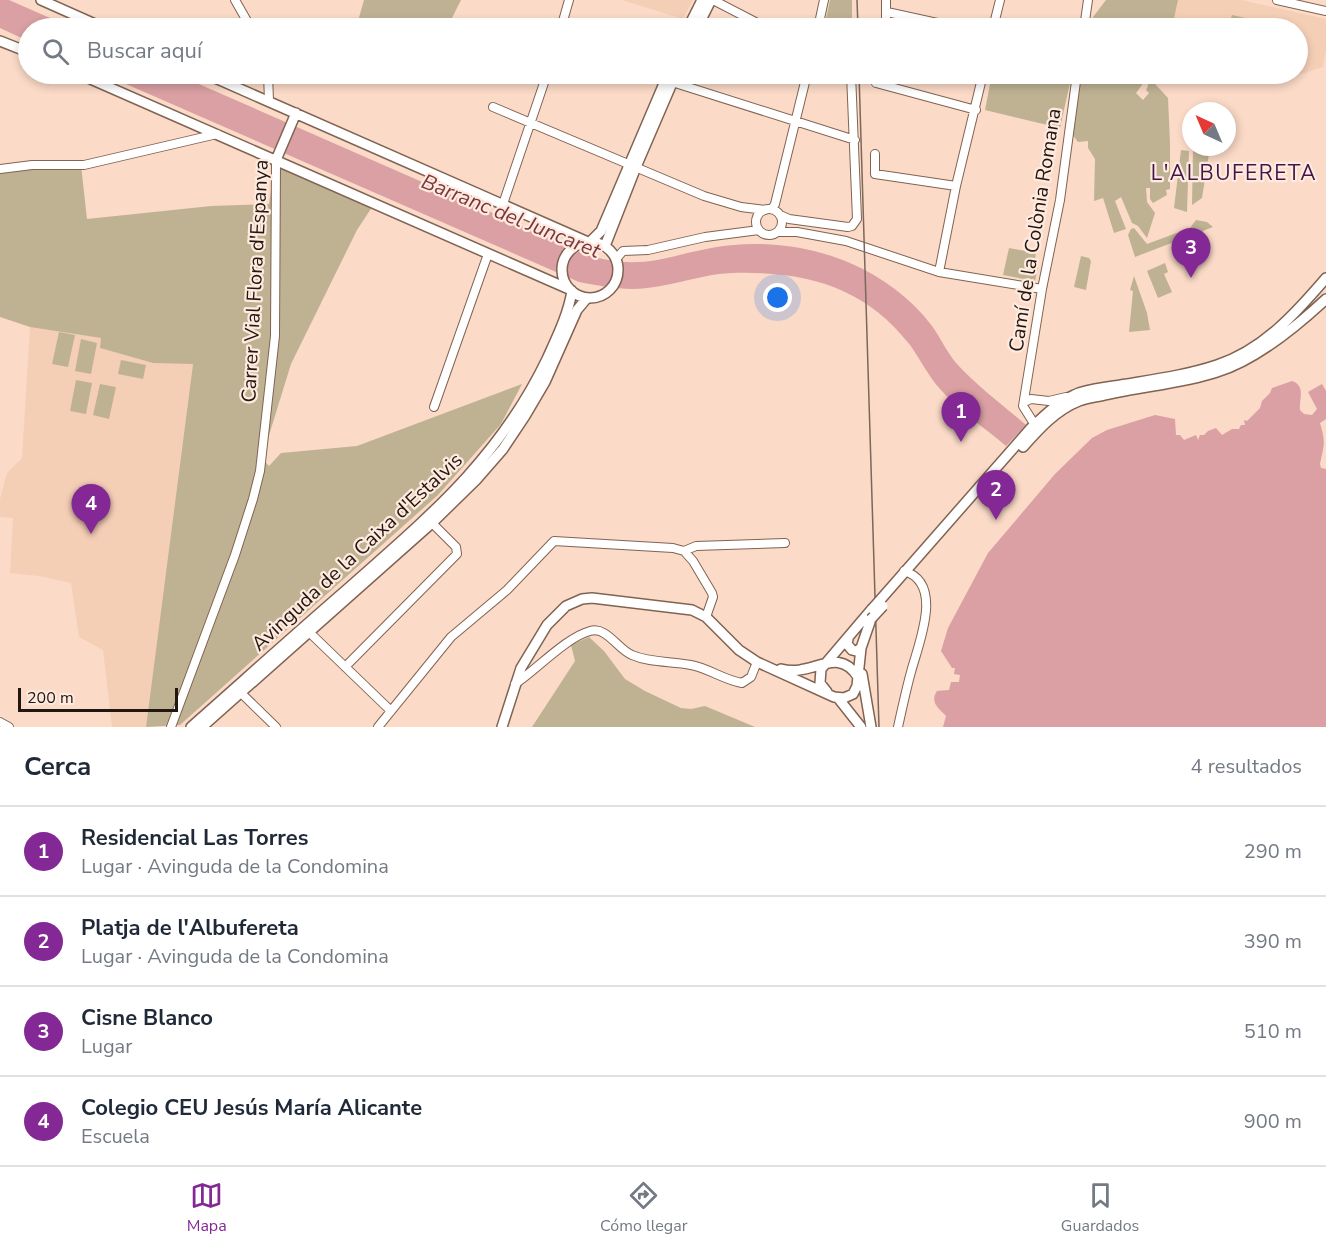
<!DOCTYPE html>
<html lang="es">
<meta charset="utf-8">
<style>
:root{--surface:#fff;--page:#f6f6f7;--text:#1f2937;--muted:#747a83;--line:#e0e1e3;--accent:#832895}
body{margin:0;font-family:"Nunito Sans",sans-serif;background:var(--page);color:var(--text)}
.compass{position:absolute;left:1182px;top:102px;width:54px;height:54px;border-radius:50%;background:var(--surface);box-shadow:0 3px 9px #0003;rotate:316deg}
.scale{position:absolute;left:18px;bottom:15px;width:160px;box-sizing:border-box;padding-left:6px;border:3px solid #221710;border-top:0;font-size:16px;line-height:21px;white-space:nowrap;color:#221710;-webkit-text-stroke:4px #feeade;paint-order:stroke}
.you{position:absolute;left:778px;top:298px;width:21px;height:21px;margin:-15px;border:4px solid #fff;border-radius:50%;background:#1a73e8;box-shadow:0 0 0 9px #1a73e833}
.badge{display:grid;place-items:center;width:39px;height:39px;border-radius:50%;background:var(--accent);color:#fff;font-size:20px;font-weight:700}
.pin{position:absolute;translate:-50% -50px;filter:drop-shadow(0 2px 3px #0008)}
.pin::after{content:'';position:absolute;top:32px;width:21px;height:18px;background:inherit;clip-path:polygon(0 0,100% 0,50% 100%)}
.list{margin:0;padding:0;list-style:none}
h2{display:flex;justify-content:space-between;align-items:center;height:78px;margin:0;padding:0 24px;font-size:26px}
h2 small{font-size:20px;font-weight:400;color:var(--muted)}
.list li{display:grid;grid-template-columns:39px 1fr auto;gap:18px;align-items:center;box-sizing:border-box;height:90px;padding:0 24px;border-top:2px solid var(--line)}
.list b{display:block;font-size:22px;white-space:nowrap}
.list p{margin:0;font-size:20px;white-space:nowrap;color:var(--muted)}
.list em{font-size:20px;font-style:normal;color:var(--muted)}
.icon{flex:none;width:33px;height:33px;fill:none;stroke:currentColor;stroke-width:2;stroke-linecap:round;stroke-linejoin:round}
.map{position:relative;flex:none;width:1326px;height:727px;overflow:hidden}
.search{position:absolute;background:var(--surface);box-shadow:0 3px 9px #0003;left:18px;right:18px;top:18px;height:66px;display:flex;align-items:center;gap:15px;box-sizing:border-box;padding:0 21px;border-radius:33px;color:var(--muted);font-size:22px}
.sheet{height:438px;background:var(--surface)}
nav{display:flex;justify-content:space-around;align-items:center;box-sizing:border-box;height:84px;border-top:2px solid var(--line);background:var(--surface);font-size:16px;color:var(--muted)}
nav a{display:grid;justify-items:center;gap:3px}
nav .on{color:var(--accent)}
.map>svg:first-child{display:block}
.built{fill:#f5ceb6}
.green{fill:#bfb293}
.water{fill:#daa0a3}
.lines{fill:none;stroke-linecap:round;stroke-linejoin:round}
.minor-casing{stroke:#806352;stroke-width:10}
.major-casing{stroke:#806352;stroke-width:12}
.minor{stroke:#fff;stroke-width:8}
.major{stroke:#fff;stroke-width:9}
.tram{stroke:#7b675b;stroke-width:1.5}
.major-bridge-casing{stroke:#806352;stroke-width:12;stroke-linecap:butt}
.major-bridge{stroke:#fff;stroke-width:9}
.labels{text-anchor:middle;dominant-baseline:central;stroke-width:4.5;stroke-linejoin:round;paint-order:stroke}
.street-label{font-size:20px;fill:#221710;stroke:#feeade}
.neighbourhood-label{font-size:21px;letter-spacing:1.5px;fill:#401548;stroke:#feeade}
.water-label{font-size:21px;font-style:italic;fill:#7c353d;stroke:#feeade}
</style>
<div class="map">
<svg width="1326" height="727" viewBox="0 0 1326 727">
<rect width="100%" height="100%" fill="#fbdac7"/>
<path class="built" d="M622,0h71l-10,19z
M1178,0h63l85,19v31l-3,17 -28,9 -13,-2h16v-46h-126z
M30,327l72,11 -2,10 53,15h40l-47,364h-34l-9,-77 -24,-13 -8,-54 -32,-7 -29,-3 3,-55 -13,-1v-18l7,-26 15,-15z"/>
<path class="green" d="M364,0h97l-14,28h-91z
M830,0h22v28h-28z
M1106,0h72l-6,28h-83l5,-9 -1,-2z
M1232,15l36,8 -1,5h-39z
M992,74h80l-12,54 -75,-18z
M1082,74h55l5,5v6l-6,8 7,7 6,-7 -3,-3c4,-6 2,-11 -2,-16h2l22,24 2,45v46l-4,1 1,5 -14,8 -3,-4v-11h-4l1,14 8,11 -8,25 -9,-12 -6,-3 -11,-26 -6,4 11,28 -12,4 -11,-35 -9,3 1,-42 -7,-11v-7l-10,1 -6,-8z
M1193,147h16v7l-7,44 -10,7z
M1181,150l8,1 -2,61 -13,-4z
M276,160l98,44 -17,26 -66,134 -29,94 7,8 12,-13 76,-7 165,-62 -21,40 -63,71 -258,230 -34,2 47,-363 -40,-1 -53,-15 1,-10 -71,-11 -30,-10v-147l81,-5 6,54 124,-13 58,-2z
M1196,220l11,2 6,5 -78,30 -7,-22 3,-6 3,-1 13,16 43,-16z
M1009,248l27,5 -2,13 4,1 -3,14 -32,-6z
M1081,256l8,2 2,3 -5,29 -12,-3z
M1165,263l3,9 -4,2 8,18 -14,6 -11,-27z
M1134,276l13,37 3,17 -21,2 4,-41 -3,-1z
M59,332l16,3 -7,32 -16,-3z
M81,339l16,4 -6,31 -16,-3z
M121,360l25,5 -3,14 -25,-5z
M76,380l16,3 -6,31 -16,-3z
M100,384l16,3 -7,32 -16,-4z
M589,637l15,14 21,28 20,12 36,17 10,1 14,-3 50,21h-223l43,-66 -4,-16z"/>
<path class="water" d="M0,0h9l64,28h-45v13l-28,-13z
M103,74h73l376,165c34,18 66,28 105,21 26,-5 50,-13 76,-15 38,-4 83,3 117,18 32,14 61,35 82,63 9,12 15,27 25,38 21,23 46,41 69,61l-20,21c-21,-18 -47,-35 -65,-56 -13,-14 -20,-30 -31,-45 -46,-59 -105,-74 -178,-72 -29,1 -56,12 -85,15 -22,3 -46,-2 -68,-6z
M1292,381c14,5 7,17 8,29l4,4 8,1 5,-6 -9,-17 14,-8 4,7v28l-6,4c6,20 4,22 0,41l1,4 5,1v258h-383l3,-11c-6,-7 -17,-13 -9,-25l12,-1 2,-8h8l1,-7 -6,-1 1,-6h-3l-11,-17 7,-23 40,-75 67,-79 37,-36 15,-8 48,-15 20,4 1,16h4l4,5 12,-5 2,5 2,-5h4l4,-4 8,-3 6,7 10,-6h7l2,-4h4l-1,-5 3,1 13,-13 2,-7 8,-8 2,-5z"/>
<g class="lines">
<g class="minor-casing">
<path id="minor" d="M235,0l16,28
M713,0l54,28
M886,0v28
M1277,0l49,11
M887,12l73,16
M561,28l8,-28
M818,28l6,-28
M993,28l7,-28
M1084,28l4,-28
M268,74l1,27
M638,74l26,7
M878,74l-2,9 100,27
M672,82l183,58
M493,107l211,89 37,11 24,3
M875,154v20l81,12
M0,169l32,-4h52l133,-31
M503,204l44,-130
M756 222a13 13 0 1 1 26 0a13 13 0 1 1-26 0Z
M772,209l3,-5 32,-130
M780,215l9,4 59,8 4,-1 5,-7 -6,-145
M778,232h19l49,9 93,31 103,17
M616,259l7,-8 25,-1 57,-13 54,-7
M939,272l17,-86 27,-112
M1024,402l7,-3 18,2 17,-4
M434,407l54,-153
M1039,425h-4l-12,-19 19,-117 18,-89 17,-126
M684,551l9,10 19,32 1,4 -7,20
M309,632l82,79
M345,667l112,-113 -1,-7 -24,-24
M515,684c22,-15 52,-47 75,-53 17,-5 28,19 42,24 18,8 40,6 59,10 17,3 33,15 51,18l9,-6 6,-15
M241,693l35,34
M0,722l9,5
M171,727l64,-172 18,-56 7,-28 15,-135 1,-176
M378,727l73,-90 56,-47 47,-49 119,7 11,3 12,-5 89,-3
M898,727c4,-18 8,-37 13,-55 7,-27 34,-89 -7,-101"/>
</g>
<g class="major-casing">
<path id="major" d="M41,0l63,28
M688,28l14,-28
M697,28l14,-28
M0,41l28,11
M79,74l492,216
M206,74l382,168
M276,160l20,-47
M591,241l10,-10 67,-157
M562 270a28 28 0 1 1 56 0a28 28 0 1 1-56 0Z
M605,246l31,-79 40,-93
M1023,447c16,-18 33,-37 56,-46 8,-3 18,-4 26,-6 37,-9 76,-11 112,-23 39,-12 80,-46 109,-73
M881,599l150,-171c13,-12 27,-26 43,-33 12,-6 28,-7 40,-9 35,-6 70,-10 103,-21 46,-15 79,-52 109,-87
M848,639l-1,5 5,6 4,1 5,-3
M781,669c31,9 56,-25 77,8
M862,674l9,53
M827,692l-7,-9 1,-14 51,-60
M838,698l23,29
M191,727c51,-45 102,-91 154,-136 82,-73 153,-130 202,-232 10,-22 21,-44 25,-68
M202,727l230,-204 44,-43 27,-31 22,-33 20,-34 32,-72 10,-12
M502,727l19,-59 26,-43 19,-19 16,-7 10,-1 100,12 14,7 33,33 18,12 77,35 10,1 9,-4 4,-8 4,-38 10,-29"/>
</g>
<use href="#minor" class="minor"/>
<use href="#major" class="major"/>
<path class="tram" d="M857,0l1,28
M859,74l20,653"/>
<g class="major-bridge-casing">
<path id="major-bridge" d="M872,609l9,-10
M871,619l12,-13"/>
</g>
<use href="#major-bridge" class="major-bridge"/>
</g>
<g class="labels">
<g class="street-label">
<text transform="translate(1035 230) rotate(-81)">Camí de la Colònia Romana</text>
<text transform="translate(255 281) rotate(-87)">Carrer Vial Flora d'Espanya</text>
<text transform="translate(357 552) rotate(-43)">Avinguda de la Caixa d'Estalvis</text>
</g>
<g class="neighbourhood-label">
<text x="1234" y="173">L'ALBUFERETA</text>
</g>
<g class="water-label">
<text transform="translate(511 216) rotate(22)">Barranc del Juncaret</text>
</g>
</g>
</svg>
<svg class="compass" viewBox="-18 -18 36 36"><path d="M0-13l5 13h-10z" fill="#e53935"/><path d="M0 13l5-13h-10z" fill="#747a83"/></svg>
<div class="scale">200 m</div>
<div class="you"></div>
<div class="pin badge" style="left:961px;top:442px">1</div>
<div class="pin badge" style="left:996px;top:520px">2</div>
<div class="pin badge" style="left:1191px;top:278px">3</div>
<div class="pin badge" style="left:91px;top:534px">4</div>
<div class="search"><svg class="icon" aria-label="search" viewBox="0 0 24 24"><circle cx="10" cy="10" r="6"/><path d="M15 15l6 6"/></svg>Buscar aquí</div>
</div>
<section class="sheet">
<h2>Cerca<small>4 resultados</small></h2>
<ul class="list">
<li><span class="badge">1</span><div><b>Residencial Las Torres</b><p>Lugar · Avinguda de la Condomina</p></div><em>290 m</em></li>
<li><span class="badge">2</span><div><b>Platja de l'Albufereta</b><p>Lugar · Avinguda de la Condomina</p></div><em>390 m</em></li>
<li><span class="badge">3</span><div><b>Cisne Blanco</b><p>Lugar</p></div><em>510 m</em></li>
<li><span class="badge">4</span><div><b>Colegio CEU Jesús María Alicante</b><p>Escuela</p></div><em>900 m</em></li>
</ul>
</section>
<nav>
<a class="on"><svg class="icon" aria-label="map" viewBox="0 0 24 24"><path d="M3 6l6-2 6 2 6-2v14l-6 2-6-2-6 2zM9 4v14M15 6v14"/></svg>Mapa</a>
<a><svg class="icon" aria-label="directions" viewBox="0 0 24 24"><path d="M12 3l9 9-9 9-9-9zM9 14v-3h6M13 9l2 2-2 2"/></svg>Cómo llegar</a>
<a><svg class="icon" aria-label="saved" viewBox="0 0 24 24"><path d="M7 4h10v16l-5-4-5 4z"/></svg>Guardados</a>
</nav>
